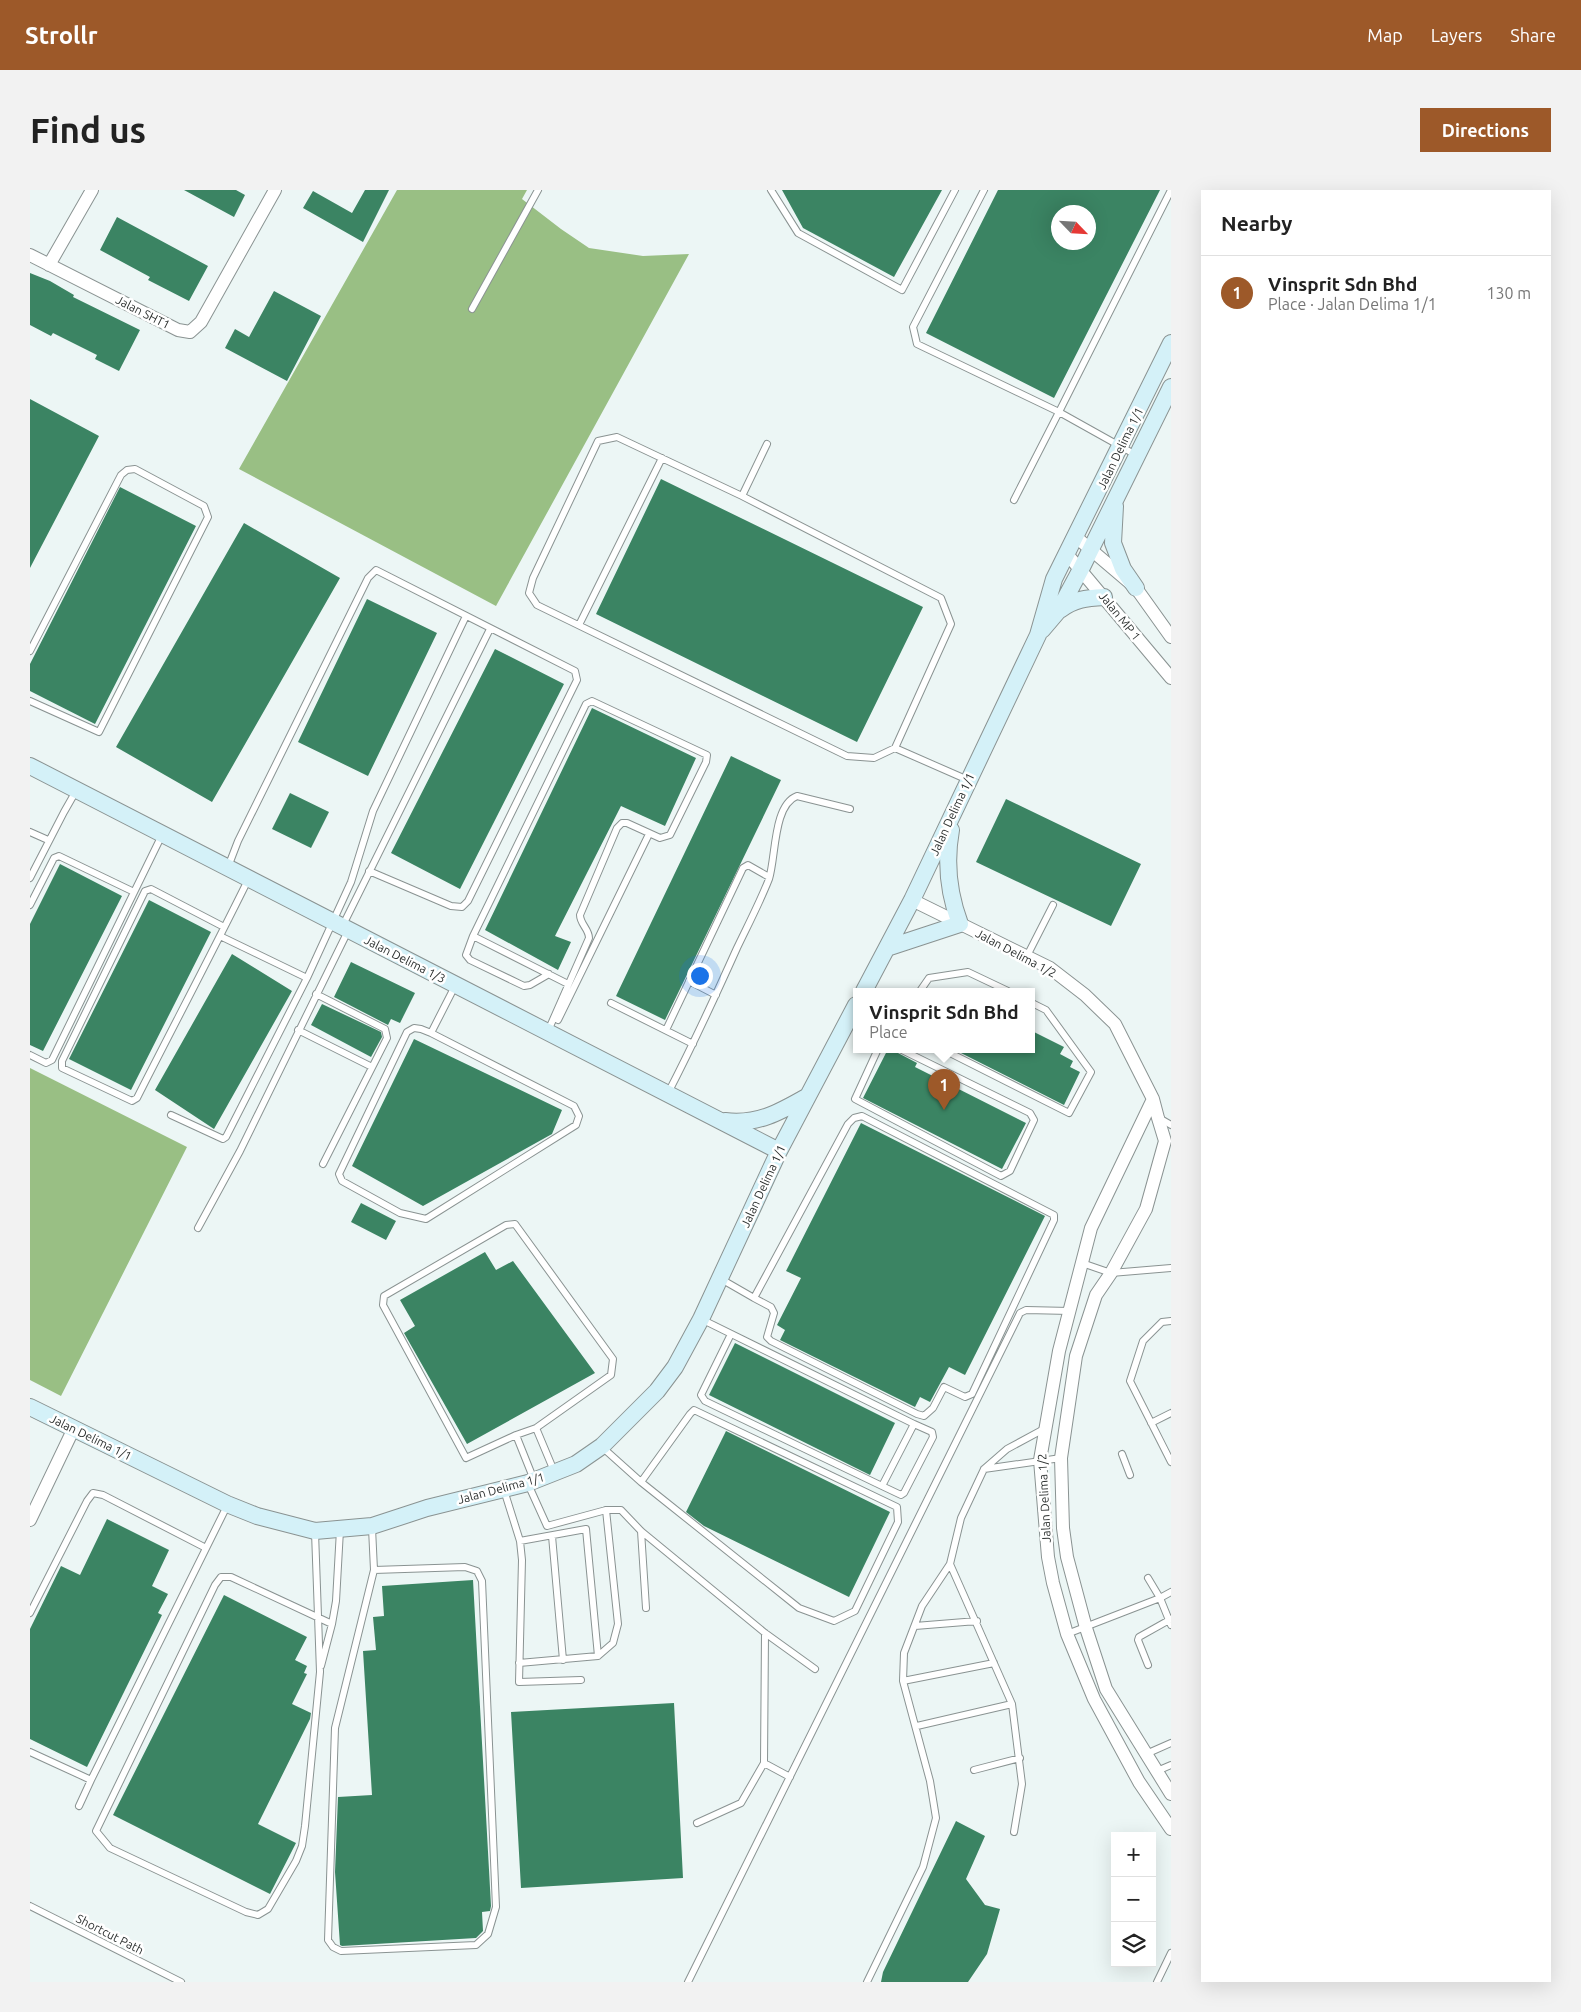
<!DOCTYPE html>
<meta charset="utf-8">
<style>
:root{--surface:#fff;--page:#f2f2f2;--text:#222;--muted:#767676;--line:#e0e0e0;--accent:#9d5929}
body{margin:0;font-family:Ubuntu,sans-serif;background:var(--page);color:var(--text)}
.controls{position:absolute;right:15px;bottom:15px;display:grid;overflow:hidden;border-radius:0px;box-shadow:0 5px 20px #0002}
.controls button{width:45px;height:45px;display:grid;place-items:center;padding:0;border:0;border-bottom:1px solid var(--line);background:var(--surface);color:var(--text);font:25px sans-serif}
.compass{position:absolute;left:1021px;top:15px;width:45px;height:45px;border-radius:50%;background:var(--surface);box-shadow:0 5px 20px #0002;rotate:115deg}
.you{position:absolute;left:669px;top:785px;width:18px;height:18px;margin:-12px;border:4px solid #fff;border-radius:50%;background:#1a73e8;box-shadow:0 0 0 8px #1a73e833}
.badge{display:grid;place-items:center;width:32px;height:32px;border-radius:50%;background:var(--accent);color:#fff;font-size:16px;font-weight:700}
.pin{position:absolute;translate:-50% -41px;filter:drop-shadow(0 1px 2px #0008)}
.pin::after{content:'';position:absolute;top:26px;width:18px;height:15px;background:inherit;clip-path:polygon(0 0,100% 0,50% 100%)}
.popup{position:absolute;left:823px;top:798px;width:182px;height:65px;box-sizing:border-box;display:grid;place-content:center;border-radius:0px;background:var(--surface);filter:drop-shadow(0 1px 4px #0005);font-size:16px;white-space:nowrap;color:var(--muted)}
.popup b{font-size:19px;color:var(--text)}
.popup::after{content:'';position:absolute;left:50%;top:100%;margin-left:-10px;border:10px solid transparent;border-top-color:var(--surface)}
.list{margin:0;padding:0;list-style:none}
h2{display:flex;justify-content:space-between;align-items:center;height:65px;margin:0;padding:0 20px;font-size:21px}
h2 small{font-size:16px;font-weight:400;color:var(--muted)}
.list li{display:grid;grid-template-columns:32px 1fr auto;gap:15px;align-items:center;box-sizing:border-box;height:75px;padding:0 20px;border-top:1px solid var(--line)}
.list b{display:block;font-size:19px;white-space:nowrap}
.list p{margin:0;font-size:16px;white-space:nowrap;color:var(--muted)}
.list em{font-size:16px;font-style:normal;color:var(--muted)}
.icon{flex:none;width:28px;height:28px;fill:none;stroke:currentColor;stroke-width:2;stroke-linecap:round;stroke-linejoin:round}
.map{position:relative;flex:none;width:1141px;height:1792px;overflow:hidden;border-radius:0px}
header{display:flex;align-items:center;gap:30px;box-sizing:border-box;height:70px;padding:0 25px;background:var(--accent);color:#fff}
header strong{font-size:24px}
nav{display:flex;gap:28px;margin-inline-start:auto;font-size:18px}
.intro{display:flex;align-items:center;justify-content:space-between;box-sizing:border-box;height:120px;padding:0 30px}
h1{margin:0;font-size:35px}
.button{padding:12px 22px;border-radius:0px;background:var(--accent);color:#fff;font-size:18px;font-weight:700}
main{display:flex;gap:30px;padding:0 30px}
aside{flex:1;background:var(--surface);border-radius:0px;box-shadow:0 5px 20px #0002}
.map>svg:first-child{display:block}
.forest{fill:#99bf84}
.building{fill:#3b8463;fill-rule:evenodd}
.lines{fill:none;stroke-linecap:round;stroke-linejoin:round}
.lane-casing{stroke:#8a9392;stroke-width:8}
.street-casing{stroke:#8a9392;stroke-width:14}
.secondary-casing{stroke:#8a9392;stroke-width:18}
.lane{stroke:#fff;stroke-width:6}
.street{stroke:#fff;stroke-width:12}
.secondary{stroke:#d4f1f8;stroke-width:16}
.labels{text-anchor:middle;dominant-baseline:central;stroke-width:5;stroke-linejoin:round;paint-order:stroke}
.street-label{font-size:12px;fill:#2d3130;stroke:#fff}
</style>
<header>
<strong>Strollr</strong>
<nav><a>Map</a><a>Layers</a><a>Share</a></nav>
</header>
<div class="intro"><h1>Find us</h1><a class="button">Directions</a></div>
<main>
<div class="map">
<svg width="1141" height="1792" viewBox="0 0 1141 1792">
<rect width="100%" height="100%" fill="#ecf6f5"/>
<path class="forest" d="M367,0h130l-5,9 39,30 28,19 54,8 46,-2 -193,352 -257,-137z
M0,878l157,79 -126,249 -31,-16z"/>
<path class="building" d="M154,0h52l9,5 -11,22z
M335,0h24l-26,52 -60,-34 10,-17 39,22z
M752,0h160l-48,87 -91,-49z
M968,0h162l-106,208 -128,-65zM1028,22h30v30h-30z
M87,27l91,49 -19,35 -41,-21 2,-3 -50,-27z
M0,83l20,8 24,14 -1,2 67,33 -21,41 -24,-12 2,-4 -44,-22 -2,3 -21,-11z
M244,101l47,25 -34,65 -62,-33 10,-19 14,8z
M0,209l69,37 -69,132z
M631,289l262,128 -66,135 -261,-128z
M90,297l76,39 -101,198 -65,-33v-27z
M214,333l96,55 -128,224 -96,-55z
M337,409l70,34 -69,143 -70,-34z
M465,459l69,35 -104,205 -69,-36z
M562,518l104,50 -31,68 -44,-20 -66,130 16,6 -13,28 -73,-40z
M701,566l50,24 -116,240 -49,-24z
M260,603l39,19 -18,36 -39,-19z
M976,609l135,65 -30,62 -135,-64z
M30,674l62,32 -79,155 -13,-6v-121z
M119,710l62,32 -80,158 -62,-31z
M202,764l60,37 -78,138 -59,-39z
M321,772l64,31 -15,30 -9,-4 -3,6 -54,-28z
M292,814l59,28 1,5 -11,20 -60,-32z
M1002,841l32,16 -4,7 13,7 -3,6 10,5 -16,33 -111,-56h79z
M384,849l148,71 -10,24 -129,72 -71,-40z
M858,859h5l5,4 19,10 -2,4 111,56 -24,46 -139,-71z
M831,933l184,93 -80,159 -16,-8 -19,35 -10,-5 -5,10 -135,-67 5,-10 -8,-5 24,-47 -15,-7z
M331,1013l35,18 -10,19 -35,-18z
M455,1062l11,18 17,-9 82,112 -128,71 -63,-111 11,-7 -15,-26z
M705,1153l160,80 -25,52 -161,-80z
M696,1241l164,81 -41,85 -145,-71 -18,-14z
M77,1329l62,31 -17,36 16,8 -10,19 4,2 -75,152 -57,-28v-110l31,-63 19,9z
M443,1390l18,326 -1,5 -8,1 1,19 -7,7 -134,8 -2,-1 -5,-73 3,-75 34,-2 -9,-144 13,-1 -3,-33 11,-1 -2,-30z
M194,1405l83,42 -12,23 12,6 -3,7 3,1 -15,30 19,9 -1,6 -52,105 38,19 -26,51 -157,-79z
M644,1513l9,175 -162,10 -10,-176z
M926,1631l29,15 -19,43 19,26 15,4 -13,45 -19,28h-87l2,-10z"/>
<g class="lines">
<g class="lane-casing">
<path id="lane" d="M741,0l27,43 104,57 53,-100
M954,0l-71,137 4,17 142,68 -45,88
M442,119l66,-119
M1106,265l-77,-43 112,-222
M712,306l25,-52
M549,435l83,-167
M0,461l91,-176 6,-5 8,-1 69,37 4,11 -109,215 -69,-31
M865,558l56,-124 -10,-26 -199,-102 -125,-59 -19,4 -65,137 -4,15 8,12 310,151 27,2 21,-10 73,32
M0,642l18,8
M198,677l10,-26 130,-263 8,-8 199,101 2,9 -109,221 -6,6 -11,-1 -82,-35
M0,688l34,-66 12,-21
M0,715l24,-47 5,-2 75,36
M313,735l147,-296
M194,737l-73,-38 -6,2 -83,170v7l70,33 5,-3c37,-73 75,-145 111,-218
M190,746l87,42 44,-96 22,-71 93,-195
M443,746l-7,19 4,5 54,26 6,-1 19,-11
M997,766l26,-51
M659,791l27,14
M890,801l9,-13 39,-6 40,19
M286,804l69,35 2,9 -64,126
M581,813l82,41
M528,830l91,-186
M384,838l7,1 10,4 143,73 5,10 -3,9 -150,94 -26,-6 -58,-32 -3,-7 68,-142z
M268,840l74,37
M636,840l77,-162 5,-3 21,12
M518,841l41,-93c0,-9 -9,-14 -9,-23l37,-87 5,-5h5l33,15 10,-3 36,-73 1,-7 -115,-54 -6,3 -113,232 95,48
M401,843l24,-47
M848,859l-23,50 146,77 9,-5 24,-51 -4,-7 -130,-64
M912,859l127,64 22,-41 -45,-62 -14,-7
M0,865l16,8 6,-3 110,-225
M638,903c25,-48 47,-96 69,-145 11,-23 23,-46 32,-69 7,-22 4,-74 28,-83l53,13
M141,925l52,24 3,-2 81,-159
M832,926l192,99v5l-82,174 -7,3 -21,-10 -11,21 -9,8 -7,-2 -146,-73 -4,-4 7,-24 -3,-6 -17,-9 94,-174 6,-6z
M1129,928l12,7
M485,1034l98,135 -2,16 -75,53 -20,7 -50,23 -83,-153 1,-9 122,-71z
M168,1038l42,-77 108,-220
M1052,1073l29,10 60,-5
M691,1089l33,19
M671,1129l213,105 -32,62 -177,-85 -4,-6 30,-61
M1141,1131l-9,1 -19,19 -13,40 41,81
M1121,1233l20,-10
M506,1238l18,43
M486,1245l18,45
M572,1257l39,35 158,126 35,13 21,-10 43,-89 -1,-15 -203,-97 -4,4 -49,68
M1092,1264l8,21
M954,1279l77,-11
M498,1294l19,42 59,-16h15l20,21 124,102 50,36
M852,1296l19,9 3,-2 29,-56 -1,-5 -18,-8
M474,1300l16,51 2,19 -3,122 62,-2
M342,1338l2,42 -39,158 -7,212 5,7 8,4 135,-6 12,-11 8,-27 -14,-326 -5,-10 -12,-4 -91,3
M611,1341l5,77
M285,1342l5,140 -15,154 -3,20 -6,15 -28,48 -10,6 -12,-3 -136,-64 -14,-17 119,-246 6,-8h10l101,47
M522,1346l11,124
M490,1351l66,-12 12,127
M920,1374l62,140 10,80 -8,48
M1141,1402l-11,6 11,27
M0,1423l57,-112 6,-8 10,2 103,53
M885,1436l62,-5
M1037,1444l93,-36 -12,-20
M489,1473l79,-7 15,-13 5,-19 -12,-114
M1118,1475l-10,-25 1,-3 32,-18
M291,1476l11,-42 4,-23 4,-71
M873,1491l91,-18
M887,1536l95,-22
M0,1562l61,28 136,-274
M1116,1564l25,-11
M734,1573l26,14
M944,1580l46,-12
M1127,1581l14,-6
M49,1616l12,-26
M667,1633l44,-20 23,-40 1,-130
M0,1716l151,76
M658,1792l332,-669 6,-3 44,1
M837,1792l56,-115 13,-49 -6,-37 -27,-100 1,-28 18,-47 28,-42 11,-46 23,-49 23,-20 37,-20
M1127,1792l14,-29"/>
</g>
<g class="street-casing">
<path id="street" d="M0,65l148,75 12,2 11,-10 74,-132
M19,75l43,-75
M1046,347l60,51 35,49
M1037,364l104,124
M882,710l138,68 35,27 30,29 38,75 5,19 7,23 -19,68 -35,64 -15,22 -20,61 -15,102 2,70 4,29 19,71 20,61 65,105
M1123,909l-62,129 -32,123 -19,109 8,97 5,26 14,51 27,65 45,83 32,47
M0,1330l44,-92"/>
</g>
<g class="secondary-casing">
<path id="secondary" d="M1085,316l-2,37 10,26 13,19
M1030,420c14,-11 27,-12 44,-13
M1012,440l17,-20 22,-41 90,-182
M0,576l749,385
M857,758l73,-24c-12,-32 -15,-61 -9,-94
M834,801l48,-91 126,-265 16,-56 117,-236
M695,931c33,4 55,-9 83,-25
M0,1217l197,97 30,12 58,15 57,-5 55,-18 101,-25 48,-19 26,-18 55,-55 18,-24 26,-48 78,-168 77,-146"/>
</g>
<use href="#lane" class="lane"/>
<use href="#street" class="street"/>
<use href="#secondary" class="secondary"/>
</g>
<g class="labels">
<g class="street-label">
<text transform="translate(113 122) rotate(27)">Jalan SHT1</text>
<text transform="translate(1090 258) rotate(-64)">Jalan Delima 1/1</text>
<text transform="translate(1090 426) rotate(51)">Jalan MP 1</text>
<text transform="translate(922 624) rotate(-65)">Jalan Delima 1/1</text>
<text transform="translate(986 763) rotate(28)">Jalan Delima 1/2</text>
<text transform="translate(375 769) rotate(27)">Jalan Delima 1/3</text>
<text transform="translate(733 996) rotate(-65)">Jalan Delima 1/1</text>
<text transform="translate(61 1247) rotate(26)">Jalan Delima 1/1</text>
<text transform="translate(471 1298) rotate(-15)">Jalan Delima 1/1</text>
<text transform="translate(1014 1308) rotate(-93)">Jalan Delima 1/2</text>
<text transform="translate(80 1744) rotate(27)">Shortcut Path</text>
</g>
</g>
</svg>
<div class="controls">
<button>+</button>
<button>−</button>
<button><svg class="icon" aria-label="layers" viewBox="0 0 24 24"><path d="M12 4l9 5-9 5-9-5zM3 14l9 5 9-5"/></svg></button>
</div>
<svg class="compass" viewBox="-18 -18 36 36"><path d="M0-13l5 13h-10z" fill="#e53935"/><path d="M0 13l5-13h-10z" fill="#767676"/></svg>
<div class="you"></div>
<div class="pin badge" style="left:914px;top:920px">1</div>
<div class="popup"><b>Vinsprit Sdn Bhd</b>Place</div>
</div>
<aside>
<h2>Nearby<small></small></h2>
<ul class="list">
<li><span class="badge">1</span><div><b>Vinsprit Sdn Bhd</b><p>Place · Jalan Delima 1/1</p></div><em>130 m</em></li>
</ul>
</aside>
</main>
